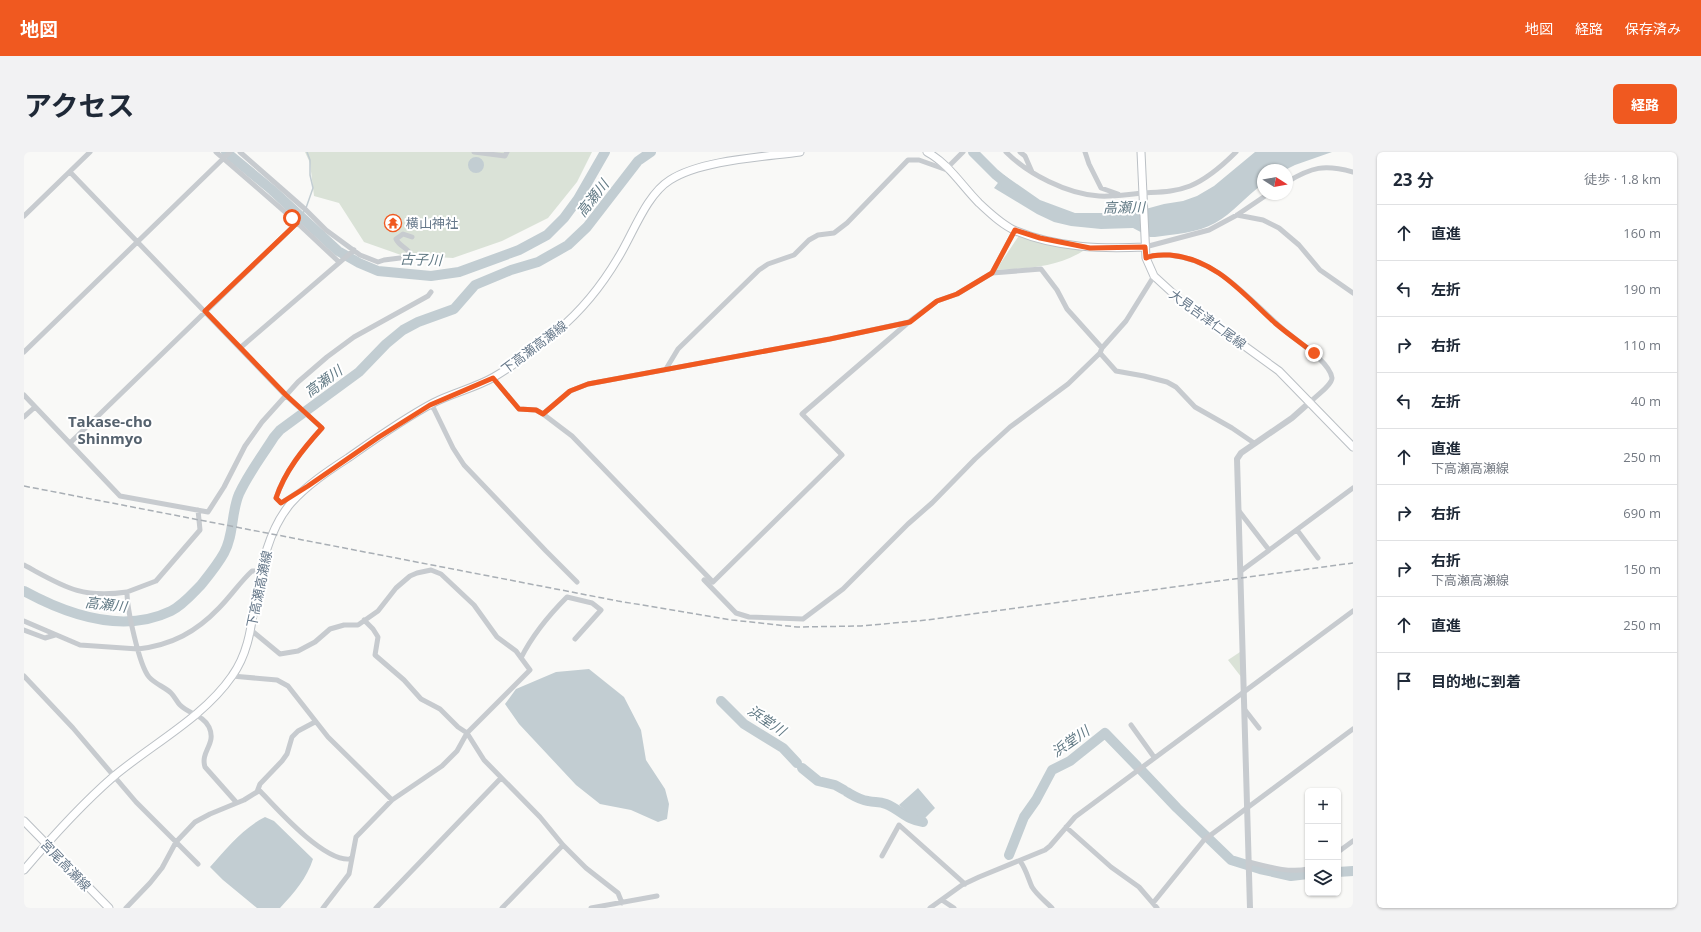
<!DOCTYPE html>
<html lang="ja">
<meta charset="utf-8">
<style>
:root{--surface:#fff;--page:#f2f2f3;--text:#1f2937;--muted:#747a83;--line:#e0e1e3;--accent:#f05920}
body{margin:0;font-family:"Open Sans","Noto Sans JP",sans-serif;background:var(--page);color:var(--text)}
.controls{position:absolute;right:12px;bottom:12px;display:grid;overflow:hidden;border-radius:6px;box-shadow:0 1px 3px #0004}
.controls button{width:36px;height:36px;display:grid;place-items:center;padding:0;border:0;border-bottom:1px solid var(--line);background:var(--surface);color:var(--text);font:20px sans-serif}
.compass{position:absolute;left:1233px;top:12px;width:36px;height:36px;border-radius:50%;background:var(--surface);box-shadow:0 1px 3px #0004;rotate:101deg}
.stop{position:absolute;width:12px;height:12px;margin:-9px;border:3px solid #f05920;border-radius:50%;background:#fff}
.stop.end{background:#f05920;border-color:#fff;box-shadow:0 1px 4px #0008}
.list{margin:0;padding:0;list-style:none}
h2{display:flex;justify-content:space-between;align-items:center;height:52px;margin:0;padding:0 16px;font-size:17px}
h2 small{font-size:13px;font-weight:400;color:var(--muted)}
.list li{display:grid;grid-template-columns:26px 1fr auto;gap:12px;align-items:center;box-sizing:border-box;height:56px;padding:0 16px;border-top:1px solid var(--line)}
.list b{display:block;font-size:15px;white-space:nowrap}
.list p{margin:0;font-size:13px;white-space:nowrap;color:var(--muted)}
.list em{font-size:13px;font-style:normal;color:var(--muted)}
.icon{flex:none;width:22px;height:22px;fill:none;stroke:currentColor;stroke-width:2;stroke-linecap:round;stroke-linejoin:round}
.map{position:relative;flex:none;width:1329px;height:756px;overflow:hidden;border-radius:6px}
header{display:flex;align-items:center;gap:24px;box-sizing:border-box;height:56px;padding:0 20px;background:var(--accent);color:#fff}
header strong{font-size:19px}
nav{display:flex;gap:22px;margin-inline-start:auto;font-size:14px}
.intro{display:flex;align-items:center;justify-content:space-between;box-sizing:border-box;height:96px;padding:0 24px}
h1{margin:0;font-size:28px}
.button{padding:10px 18px;border-radius:6px;background:var(--accent);color:#fff;font-size:14px;font-weight:700}
main{display:flex;gap:24px;padding:0 24px}
aside{flex:1;background:var(--surface);border-radius:6px;box-shadow:0 1px 3px #0004}
.map>svg:first-child{display:block}
.green{fill:#dae2d7}
.water{fill:#c2cdd2}
.lines{fill:none;stroke-linecap:round;stroke-linejoin:round}
.stream{stroke:#c2cdd2;stroke-width:1.5}
.river{stroke:#c2cdd2;stroke-width:10}
.secondary-casing{stroke:#bbc0c5;stroke-width:9}
.minor{stroke:#c7cbcf;stroke-width:5}
.tertiary{stroke:#c7cbcf;stroke-width:6}
.secondary{stroke:#fff;stroke-width:7}
.rail{stroke:#a9afb5;stroke-width:1.5;stroke-dasharray:6 3;stroke-linecap:butt}
.route{stroke:#f05920;stroke-width:5}
.labels{text-anchor:middle;dominant-baseline:central;stroke-width:4;stroke-linejoin:round;paint-order:stroke}
.poi-label{font-size:13px;fill:#66788a;stroke:#fff;text-anchor:start}
.street-label{font-size:13px;fill:#66788a;stroke:#fff}
.water-label{font-size:14px;font-style:italic;fill:#627a85;stroke:#fff}
.quarter-label{font-size:15px;font-weight:bold;fill:#55626e;stroke:#fff}
</style>
<header>
<strong>地図</strong>
<nav><a>地図</a><a>経路</a><a>保存済み</a></nav>
</header>
<div class="intro"><h1>アクセス</h1><a class="button">経路</a></div>
<main>
<div class="map">
<svg width="1329" height="756" viewBox="0 0 1329 756">
<rect width="100%" height="100%" fill="#f9f9f7"/>
<path class="green" d="M281,0h287l-15,30 -29,36 -46,23 -49,17 -52,-3 -37,-13 -25,-39 -25,-7 -4,-33z
M996,82l28,9 35,8c-28,17 -55,17 -87,19z
M1216,500l2,26 -14,-18z"/>
<path class="water" d="M1231,0h77l-37,13 -10,5h-22v14c-17,12 -30,29 -48,39 -17,10 -41,11 -60,14h-5l-17,-9 -32,1 -30,-3 -17,-4 -17,-8 -43,-26 10,-13 36,25 35,13h56l33,-9 19,-3 14,-5 17,-10z
M444 13a8 8 0 1 1 16 0a8 8 0 1 1-16 0Z
M565,517l35,28 17,33 5,30 19,29 4,15 -2,15 -9,3 -27,-12 -31,-6 -24,-19 -57,-61 -14,-20 11,-15 40,-17z
M894,636l17,20 -10,10 -13,-2 -13,-11z
M241,665l9,4 39,38c-6,19 -19,34 -33,49h-23l-34,-28 -13,-13c16,-18 33,-39 55,-50z"/>
<g class="lines">
<path class="stream" d="M282,56l7,-20 -3,-13v-15l-3,-8
M278,66l2,-7"/>
<path class="river" d="M202,0l46,38 66,61 21,12 19,8 53,5 28,-4 60,-22 28,-15 17,-17 14,-19 27,-47
M949,0l22,22 16,13
M0,439c44,24 99,43 147,20 12,-6 21,-17 30,-26 8,-10 17,-21 23,-32 10,-18 7,-40 15,-59 9,-20 23,-38 35,-57l6,-7 79,-58 27,-28 17,-14 15,-8 36,-13 21,-24 36,-15 27,-8 30,-17 19,-18 51,-66 13,-9
M697,549l23,23 39,24 14,15
M778,616l16,13 17,4 9,5
M1117,618l36,38 54,52 29,9 31,7 17,-2
M823,640c7,4 13,8 21,9 7,2 10,0 18,3 15,6 20,16 37,18
M985,703l15,-38 12,-17 16,-30 18,-9 35,-28 32,33
M1314,720l15,-1"/>
<g class="secondary-casing">
<path id="secondary" d="M903,0c22,12 35,34 52,51 11,10 23,22 37,28 41,17 86,18 129,16
M1117,0l5,106 8,18 23,21 102,74 74,76
M0,669l85,87
M0,718c28,-33 57,-65 89,-93 39,-33 90,-59 119,-101 16,-22 19,-48 23,-74 6,-34 13,-72 36,-99 16,-18 37,-32 57,-45 27,-19 55,-39 85,-55 19,-10 42,-15 61,-26 22,-13 44,-30 63,-46 24,-20 45,-46 61,-73 15,-24 28,-63 52,-78 31,-20 93,-23 130,-28"/>
</g>
<path class="minor" d="M192,0l76,66 47,44
M216,0l66,58 20,20 34,25 18,7 6,-2 24,-3 2,-4c-4,-6 -11,-7 -14,-14l7,-5 9,3
M450,0l31,4 2,-4
M982,0c22,22 61,42 93,44 15,1 30,-2 45,-3 15,-1 31,-1 46,-7 17,-7 32,-20 46,-34
M996,0l5,4 7,16
M1061,0l4,12 12,24 17,6
M46,20l215,223 37,33c-19,21 -37,43 -46,70l5,5 20,-13
M1263,30c25,-15 37,-18 66,-10
M1213,63l26,5 16,8 20,17 21,25 33,23
M0,64l66,-64
M1121,95l64,-17 28,-15 31,-21
M1122,106c7,-4 15,-3 23,-3 50,4 80,45 115,75 12,10 46,32 48,48 0,7 -17,19 -22,24
M968,121l49,-4 16,21 10,19 35,39
M216,196l114,-98
M0,200l206,-200
M1076,201l16,18 28,5 23,6 9,5 19,20 37,21 22,15
M642,217l12,-20 81,-79 9,-6 26,-9 15,-15 9,-5 16,-2 13,-10 61,-63h11l28,10 1,-3 15,-15
M469,226l26,31 17,1 7,4 29,22 141,146 129,-127 -40,-41 108,-93 27,-20 20,-7 35,-21 23,-43
M0,243l96,101 88,16 16,-25 21,-41 17,-24 36,-40 29,-25 27,-20 74,-41 3,-4
M406,253l4,4 19,39 11,17 82,86 31,31
M519,262l27,-23 18,-7 242,-45 79,-17
M0,265l11,-10
M46,291l227,-220
M1215,359l30,39
M1273,378l21,28
M0,413c39,21 56,34 103,27 0,17 12,73 22,85 6,7 16,10 22,16 4,4 6,9 9,12 9,9 23,10 29,22 8,17 -9,24 -4,40l31,35
M1217,419l112,-83
M680,428l32,33 13,4 54,2 40,-30 65,-65 24,-21 43,-44 35,-32 58,-43 32,-31 2,-5 24,-27 28,-45
M103,440l29,-11 44,-51 -2,-20
M340,468l9,9 5,8 -3,18 29,25 17,19 19,10 18,18 9,6 17,27 56,57 23,28 23,23 32,25 4,10
M0,469l56,24 58,4c34,-4 58,-17 81,-41 12,-12 21,-26 33,-37h9
M0,478l21,8 10,-3
M227,478l29,24 18,-3 17,-9 15,-13 14,-4h14l20,-14 18,-23 14,-12 7,-3 14,-3 10,4 33,31 23,32 19,14 14,19 -63,63 -10,18 -15,15 -50,34 -36,37 -7,37 -26,34
M497,506c12,-24 27,-42 46,-61l25,6 9,7 -26,29
M0,524l49,52 63,74 62,62
M208,524l45,4 11,6 40,51 64,63
M1221,558l14,18
M1107,573l23,32
M233,640l3,-1c17,18 64,71 90,68l2,-2
M1042,675l45,40 28,20 18,21
M1314,700l15,-11
M858,704l17,-31 66,59
M996,709c6,8 8,17 12,26 5,8 13,14 20,21
M1225,710c20,5 39,11 59,7
M918,748l12,8
M1129,751l51,-63 149,-111
M102,756l24,-25 12,-15 14,-26 19,-20 15,-8 34,-14 13,-8 3,-8 22,-23 5,-7 5,-17 6,-6 17,-9
M352,756l125,-130
M478,756l61,-63
M567,756l66,-12
M906,756l32,-23 17,-8 66,-27 5,-4 25,-29 278,-206"/>
<path class="tertiary" d="M1226,756l-13,-449 4,-6 51,-35 18,-16"/>
<use href="#secondary" class="secondary"/>
<path class="rail" d="M0,334l594,115 114,19 65,7 64,-1 66,-6 426,-57"/>
</g>
<g class="lines">
<path class="route" d="M268,66l5,5 -92,88 81,84 36,33c-19,21 -37,43 -46,70l5,5 27,-17 71,-49 51,-32 63,-27 26,31 17,1 7,4 27,-23 18,-7 242,-45 80,-17 27,-21 20,-7 35,-21 23,-43 25,8 50,10 55,-1 1,11c7,-4 16,-3 24,-3 46,4 73,39 105,68 13,11 26,20 39,30"/>
</g>
<defs>
<g id="temple-ring" transform="scale(0.9)"><circle r="9.5" fill="#fff" stroke="#f05920" stroke-width="1.5"/><path d="M0-6L5-2H3V0L6.5 2.5H4V6H1.5V3h-3V6H-4V2.5H-6.5L-3 0V-2H-5Z" fill="#f05920"/></g>
</defs>
<g fill-rule="evenodd">
<use href="#temple-ring" x="369" y="71"/>
</g>
<g class="labels">
<g class="poi-label">
<text x="382" y="71">横山神社</text>
</g>
<g class="street-label">
<text transform="translate(1184 167) rotate(36)">大見吉津仁尾線</text>
<text transform="translate(510 195) rotate(-37)">下高瀬高瀬線</text>
<text transform="translate(235 437) rotate(-78)">下高瀬高瀬線</text>
<text transform="translate(42 713) rotate(46)">宮尾高瀬線</text>
</g>
<g class="water-label">
<text transform="translate(568 46) rotate(-52)">高瀬川</text>
<text transform="translate(1100 55) rotate(-1)">高瀬川</text>
<text transform="translate(397 107) rotate(2)">古子川</text>
<text transform="translate(299 229) rotate(-36)">高瀬川</text>
<text transform="translate(82 452) rotate(7)">高瀬川</text>
<text transform="translate(743 568) rotate(34)">浜堂川</text>
<text transform="translate(1046 589) rotate(-35)">浜堂川</text>
</g>
<g class="quarter-label">
<text x="86" y="269">Takase-cho<tspan x="86" dy="17">Shinmyo</tspan></text>
</g>
</g>
</svg>
<div class="controls">
<button>+</button>
<button>−</button>
<button><svg class="icon" aria-label="layers" viewBox="0 0 24 24"><path d="M12 4l9 5-9 5-9-5zM3 14l9 5 9-5"/></svg></button>
</div>
<svg class="compass" viewBox="-18 -18 36 36"><path d="M0-13l5 13h-10z" fill="#e53935"/><path d="M0 13l5-13h-10z" fill="#747a83"/></svg>
<div class="stop" style="left:268px;top:66px"></div>
<div class="stop end" style="left:1290px;top:201px"></div>
</div>
<aside>
<h2>23 分<small>徒歩 · 1.8 km</small></h2>
<ul class="list">
<li><svg class="icon" aria-label="ahead" viewBox="0 0 24 24"><path d="M12 20V5M6 11l6-6 6 6"/></svg><div><b>直進</b></div><em>160 m</em></li>
<li><svg class="icon" aria-label="left" viewBox="0 0 24 24"><path d="M17 20v-9H6M10 6l-5 5 5 5"/></svg><div><b>左折</b></div><em>190 m</em></li>
<li><svg class="icon" aria-label="right" viewBox="0 0 24 24"><path d="M7 20v-9h11M14 6l5 5-5 5"/></svg><div><b>右折</b></div><em>110 m</em></li>
<li><svg class="icon" aria-label="left" viewBox="0 0 24 24"><path d="M17 20v-9H6M10 6l-5 5 5 5"/></svg><div><b>左折</b></div><em>40 m</em></li>
<li><svg class="icon" aria-label="ahead" viewBox="0 0 24 24"><path d="M12 20V5M6 11l6-6 6 6"/></svg><div><b>直進</b><p>下高瀬高瀬線</p></div><em>250 m</em></li>
<li><svg class="icon" aria-label="right" viewBox="0 0 24 24"><path d="M7 20v-9h11M14 6l5 5-5 5"/></svg><div><b>右折</b></div><em>690 m</em></li>
<li><svg class="icon" aria-label="right" viewBox="0 0 24 24"><path d="M7 20v-9h11M14 6l5 5-5 5"/></svg><div><b>右折</b><p>下高瀬高瀬線</p></div><em>150 m</em></li>
<li><svg class="icon" aria-label="ahead" viewBox="0 0 24 24"><path d="M12 20V5M6 11l6-6 6 6"/></svg><div><b>直進</b></div><em>250 m</em></li>
<li><svg class="icon" aria-label="arrive" viewBox="0 0 24 24"><path d="M6 21V4h12l-3 4 3 4H6"/></svg><div><b>目的地に到着</b></div></li>
</ul>
</aside>
</main>
